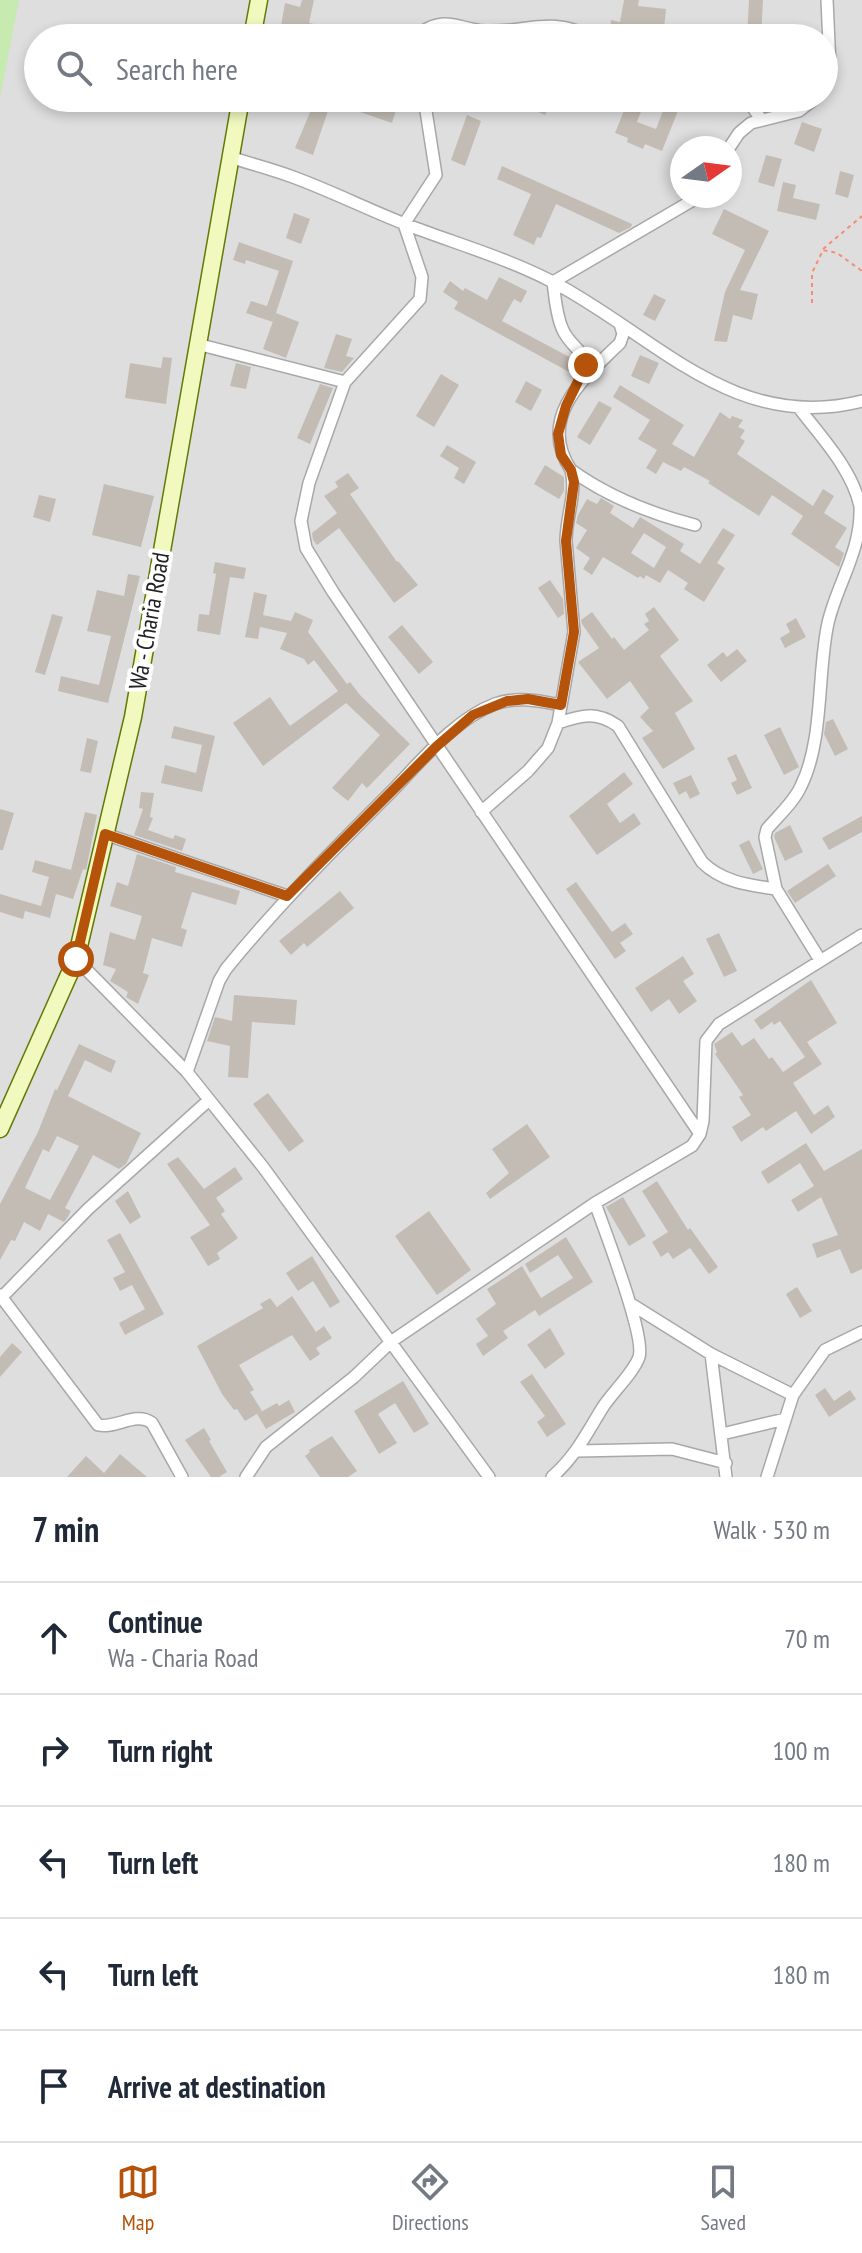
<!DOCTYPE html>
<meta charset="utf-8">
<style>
:root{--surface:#fff;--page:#f6f6f7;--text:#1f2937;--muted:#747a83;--line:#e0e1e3;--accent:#b45309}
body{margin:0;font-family:"PT Sans Narrow",sans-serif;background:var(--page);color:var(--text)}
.compass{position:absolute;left:670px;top:136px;width:72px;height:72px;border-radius:50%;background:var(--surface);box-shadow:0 4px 12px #0003;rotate:76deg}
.stop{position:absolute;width:24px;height:24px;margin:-18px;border:6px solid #b45309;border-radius:50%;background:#fff}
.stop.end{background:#b45309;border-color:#fff;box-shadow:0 2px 8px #0008}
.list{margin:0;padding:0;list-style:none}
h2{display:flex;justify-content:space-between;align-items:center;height:104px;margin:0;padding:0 32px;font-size:34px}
h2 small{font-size:26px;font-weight:400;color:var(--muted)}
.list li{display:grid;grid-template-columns:52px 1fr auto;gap:24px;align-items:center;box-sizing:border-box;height:112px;padding:0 32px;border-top:2px solid var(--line)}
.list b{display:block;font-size:30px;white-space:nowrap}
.list p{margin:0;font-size:26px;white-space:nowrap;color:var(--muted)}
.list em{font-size:26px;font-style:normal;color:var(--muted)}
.icon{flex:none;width:44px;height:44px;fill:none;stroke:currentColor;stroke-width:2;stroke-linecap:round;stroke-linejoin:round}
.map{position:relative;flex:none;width:862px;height:1477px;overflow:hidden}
.search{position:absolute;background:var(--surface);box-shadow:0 4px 12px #0003;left:24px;right:24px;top:24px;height:88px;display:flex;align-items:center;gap:20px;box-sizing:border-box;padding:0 28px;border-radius:44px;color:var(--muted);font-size:30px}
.sheet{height:664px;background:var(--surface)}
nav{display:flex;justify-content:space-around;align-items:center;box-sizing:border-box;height:112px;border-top:2px solid var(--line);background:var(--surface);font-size:22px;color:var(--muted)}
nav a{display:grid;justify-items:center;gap:4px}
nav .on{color:var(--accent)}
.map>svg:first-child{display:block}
.residential{fill:#dfdede;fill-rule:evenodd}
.grass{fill:#c6eaaf}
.building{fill:#c2bcb4;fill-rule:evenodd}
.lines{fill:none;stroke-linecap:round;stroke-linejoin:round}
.street-casing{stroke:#a8a8a8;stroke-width:14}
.secondary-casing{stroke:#627a06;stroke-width:19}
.path{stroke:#f88c72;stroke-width:2;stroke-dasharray:4 4;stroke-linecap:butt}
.street{stroke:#fff;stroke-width:11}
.secondary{stroke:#f1f9be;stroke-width:16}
.route{stroke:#b45309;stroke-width:10}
.labels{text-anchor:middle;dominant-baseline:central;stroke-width:8;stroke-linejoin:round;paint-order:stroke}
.street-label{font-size:24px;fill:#212121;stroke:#fff}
</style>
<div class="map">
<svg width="862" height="1477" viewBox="0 0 862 1477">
<rect width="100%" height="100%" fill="#f1efe8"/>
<path class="residential" d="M0,0h862v1477h-862zM38,38h786v60h-786zM682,148h48v48h-48z"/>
<path class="grass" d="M0,0h19l-19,98z"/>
<path class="building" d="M302,0h12l-5,23 15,3 -3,12 -26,-5v-4l-14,-3 4,-23 15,4z
M624,0h15l-1,6 28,3 -3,29h-27v-3l-26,-5 1,-10 9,2z
M749,0h14l-2,38h-14z
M316,98h47l33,12 -4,13 -61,-21 -18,53 -18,-7z
M508,98h46l-9,17z
M629,98h17l-9,24 19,7 12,-31h15l-21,53 -17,-7 -2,5 -16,-7 1,-4 -13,-5z
M467,115l14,6 -16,45 -14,-6z
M802,122l20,7 -8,23 -20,-8z
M766,155l16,4 -8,28 -16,-5z
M502,166l130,58 -1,3 -12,6 -63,-29 -15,34 -4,-1 -3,8 -21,-10 18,-41 -34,-15z
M840,171l14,4 -6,23 -13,-4z
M783,182l13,3 -3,13 27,6 -4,16 -39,-9z
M724,209l45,22 -29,59 18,4 -6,26 -19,-5 -6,27 -13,-1 11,-49 20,-42 -33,-16z
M294,213l16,6 -9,25 -15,-6z
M239,242l54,19 -20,61 -27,-9 5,-12 16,5 12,-35 -33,-11 -1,4 -12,-4z
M499,277l28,14 -6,12 -7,-4 -12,22 73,39 1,5 -5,8 -117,-64 4,-7 -15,-10 7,-11 13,10 2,-3 22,12z
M654,294l12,6 -11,21 -12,-6z
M276,313l23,9 -13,36 -23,-9z
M336,334l16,5 -6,17 8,2 -12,14 -18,-4z
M640,355l19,8 -10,21 -18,-8z
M163,357l9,1 -6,46 -41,-6 5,-35 31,5z
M236,363l15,4 -5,22 -16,-3z
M441,374l18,11 -25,42 -18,-11z
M526,381l16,9 -11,21 -16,-9z
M320,384l13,4 -23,56 -13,-6z
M620,385l64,40 -12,19 22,13 26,-45 10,7 2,-3 11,4 -5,7 7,3 -5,8 5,3 -8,13 76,52 10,-17 11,7 -10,17 23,15 -12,19 9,6 -5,14 -48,-33 12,-18 -31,-21 -13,21 -51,-33 2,-2 -26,-14 -3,4 -18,-9 -7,12 -10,-6 11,-18 -19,-11 12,-19 -37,-23z
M599,401l13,7 -22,37 -13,-8z
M447,445l29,17 -12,22 -10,-6 5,-10 -19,-12z
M545,465l19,12v14l-5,8 -25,-15z
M348,473l11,15 -9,6 47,68 1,-1 20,24 -24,18 -55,-75 -22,17 -4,-5 -1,-7 25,-20 -13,-17 14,-9 -3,-5z
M104,484l50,12 -13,51 -49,-12z
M39,495l17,4 -6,23 -17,-5z
M601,498l13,8 -4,7 23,15 7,-11 44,27 -4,7 20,13 23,-36 12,7 -18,28 8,5 -21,34 -20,-13 4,-6 -20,-13 -8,13 -14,-8 -2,4 -4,-3 -2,2 -35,-21 -11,18 -9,-6 7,-11 -14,-10 11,-18 -11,-7 2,-8 9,-16 10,5zM644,533l22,14 -12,21 -23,-15z
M215,562l31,6 -2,11 -14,-2 -10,58 -23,-4 2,-17 10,1 7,-41 -3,-1z
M128,574l12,2 -32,127 -50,-12 3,-15 38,9 12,-49 -24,-5 10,-41 27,6z
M550,580l13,19 1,15 -6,4 -20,-30z
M254,592l13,3 -4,20 28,6 4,-9 18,8 -5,12 39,52 3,-2 10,13 50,49 -43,44 -5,-5 -14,18 -16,-13 48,-53 -34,-32 -83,63 -30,-43 37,-26 20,29 48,-35 -24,-31 -6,5 -4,-6 -24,-10 7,-16 -27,-6 -2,12 -13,-2z
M654,607l25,33 -19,16 33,45 -18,12 20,36 -32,20 -21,-31 11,-7 -13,-14 9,-9 -19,-27 -23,18 -29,-37 21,-14 -17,-24 -1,-4 11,-8 20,27 2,-2 10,13 25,-20 -5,-6 5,-3 -4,-7z
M52,614l11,3 -18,58 -10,-3z
M796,618l10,19 -21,11 -5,-10 10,-6 -4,-8z
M402,625l31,37 -14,12 -31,-37z
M737,649l10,12 -26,21 -14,-17 16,-13 4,5z
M833,719l15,30 -13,7 -11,-22 2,-12z
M174,726l41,10 -13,56 -41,-9 4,-18 31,8 6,-28 -31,-7z
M780,727l19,40 -15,8 -20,-40z
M87,738l11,3 -7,32 -11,-2z
M736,754l16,34 -15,7 -6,-12 6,-3 -10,-22z
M624,772l9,12 -26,20 13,19 14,-10 7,11 -44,31 -28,-39z
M691,775l9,19 -10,5 -4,-8 -7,4 -6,-12z
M141,792l13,1 -4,24 3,1 -5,12 25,9 2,-4 11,4 -4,12 -48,-16 9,-26 -4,-1z
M0,809l14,4 -11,37h-3z
M85,812l12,3 -11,55 -3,-1 -10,30 -17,-5 -6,24 -25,-7 -2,8 -23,-7v-18l41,12 8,-29 -17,-5 3,-12 36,10z
M862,816v16l-33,18 -7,-12z
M790,825l13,27 -18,9 -11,-24 1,-4z
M749,840l14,29 -10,5 -14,-29z
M137,854l39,13 -1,5 65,19 -4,14 -44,-13 -11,36 6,2 -5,17 -30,-9 -9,35 6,2 -11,29 -12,-7 2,-5 -18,-11 6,-12 -13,-4 7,-33 25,8 7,-24 -32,-10 7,-24 11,4z
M828,864l8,12 -41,27 -8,-12z
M576,882l36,50 13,-9 8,11 -13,9 6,8 -11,8 -49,-70z
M340,891l14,17 -47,39 -3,-4 -13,12 -12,-14z
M719,933l18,38 -13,6 -18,-38z
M683,956l11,18 -11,7 14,20 -18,13 -10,-15 -18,13 -16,-24z
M811,980l26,43 -30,19 15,22 -29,19 21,32 14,-10 7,12 -24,17 -15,-23 -30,20 -3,-4 -22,15 -9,-15 19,-12 -12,-18 4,-2 -28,-41 2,-2 -3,-8 18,-12 10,14 12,-8 15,21 3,-2 11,15 22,-15 -25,-36 -6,4 -2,-3 -11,8 -7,-10z
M234,995l63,5 -2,25 -43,-3 -4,56 -20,-1 2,-31 -23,-5 8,-24 17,4z
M79,1044l37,17 -5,12 -26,-13 -17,36 73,37 -15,31 -7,5 -26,-14 -28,53 6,3 -4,7 -3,4 -16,-8 -8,17 -16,-9 -9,19 -4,-1 -11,20v-56l38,-72 17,-43 2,1zM57,1136l22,10 -29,54 -25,-12 18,-39 6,3z
M268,1093l36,48 -15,11 -36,-48z
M527,1124l23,33 -60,42 -4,-6 23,-20 -17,-24z
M806,1143l18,28 38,-22v120l-11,5 -11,-25 -23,9 -5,-14 26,-9 -17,-38 -23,15 -7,-12 23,-14 -14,-23 -32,21 -7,-12z
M178,1157l26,32 31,-22 8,12 -27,19 9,13 -4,3 17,24 -21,15 3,6 -12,7 -18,-29 20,-12 -43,-61z
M657,1181l31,49 2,-2 28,39 -9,7 -19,-26 -17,11 -5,-7 -7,5 -9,-15 16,-10 -26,-41z
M128,1191l13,26 -11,7 -15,-23z
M623,1197l23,39 -17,10 -23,-39z
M429,1211l42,59 -34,25 -42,-59z
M120,1233l44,81 -39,21 -6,-12 26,-14 -13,-24 -12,6 -7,-13 12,-6 -18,-32z
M566,1237l27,45 -54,34 -4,-6 -32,21 5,7 -25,18 -7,-12 12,-8 -12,-17 20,-15 -9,-15 35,-23 19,32 32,-20 -15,-23 -28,18 -5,-9z
M312,1256l28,46 -10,6 -17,-27 -15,10 -12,-18z
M797,1287l15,24 -12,7 -14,-24z
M292,1296l24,36 8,-6 8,12 -16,10 4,6 -10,7 -18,-26 -53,30 15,25 -4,2 12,19 -17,10 -8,-12 -3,1 -12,-16 -25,-48 66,-38 -3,-4 10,-6 7,9z
M550,1328l15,26 -20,15 -18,-24z
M12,1343l10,9 -22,25v-20z
M532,1374l34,50 -19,13 -10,-15 8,-6 -25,-34z
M403,1381l26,43 -15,9 -19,-30 -17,11 19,29 -18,11 -25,-43z
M825,1388l9,13 16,-11 6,9 -27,18 -14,-22z
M289,1400l6,12 -29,17 -9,-15 20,-11 2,3z
M204,1428l7,12 -2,1 18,31 -8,5h-8l-26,-37z
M332,1436l25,35 -9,6h-28l-15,-21 5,-4 -1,-2z
M120,1454l27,23h-80l19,-21 18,17z"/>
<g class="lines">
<g class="street-casing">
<path id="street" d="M419,38l1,-5c27,-18 37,-4 65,-2 43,2 64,-16 109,7
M824,86l6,-20 -3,-66
M424,98l12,77 -32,49 18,53 -2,22 -75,83 -36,101 -8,38 5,27 27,44 367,542
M746,98l15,21
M729,148l10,-15 12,-10 48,-12 17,-13
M230,157c21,7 42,12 63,20 38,14 74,32 112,47 49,19 99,33 146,57 103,53 182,153 311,120
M197,344l148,38
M581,380c12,-30 -10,-29 -19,-52 -6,-14 -7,-31 -9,-46l147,-86
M799,408c22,29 53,61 61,98 2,44 -23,78 -32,117 -11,50 -4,117 -27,163 -7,16 -23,30 -34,43l-2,8 11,52 44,71
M571,470c-35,-53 14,-93 49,-127l3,-9 -3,-10
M558,723c24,-8 38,-12 60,3l84,136c20,20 46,23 74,27
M481,812l47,-41 20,-23 10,-25 16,-91 -8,-91c0,-25 11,-47 5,-71 36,26 81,44 124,55
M105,834l182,62
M76,959l111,113 76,95 226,310
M187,1072l32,-91 7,-12c52,-64 109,-121 167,-179 29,-30 62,-71 102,-86 22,-8 44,-3 66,1
M0,1295l98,130c18,4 38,-14 54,-2l30,54
M2,1297l86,-88 121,-109
M631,1304l80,50 82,41
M711,1354l15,123
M722,1434l63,-15
M578,1451l94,-2 54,14
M246,1477l20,-30 88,-70 38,-36 203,-138 97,-57 8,-12 3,-13 3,-80 13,-17 143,-89
M552,1477c24,-21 34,-43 51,-70 9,-14 31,-35 36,-50 7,-21 -35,-128 -44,-154
M767,1477l26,-82 32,-45 37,-18"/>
</g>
<g class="secondary-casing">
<path id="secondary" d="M252,38l7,-38
M0,1129l76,-170 57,-242 108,-619"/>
</g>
<path class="path" d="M823,249l39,-33
M812,303v-30l11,-23 14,3 25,18"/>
<use href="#street" class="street"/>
<use href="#secondary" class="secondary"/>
</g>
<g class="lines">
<path class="route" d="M76,959l29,-125 182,62 150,-150 36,-31 34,-14 21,-2 33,6 13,-73 -8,-91 8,-59 -3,-12 -10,-15 -3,-21 8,-28 20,-41"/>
</g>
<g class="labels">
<g class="street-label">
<text transform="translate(149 621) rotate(-80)">Wa - Charia Road</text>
</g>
</g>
</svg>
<svg class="compass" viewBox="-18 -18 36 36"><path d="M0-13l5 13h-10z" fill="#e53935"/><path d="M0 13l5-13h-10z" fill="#747a83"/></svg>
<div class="stop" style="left:76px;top:959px"></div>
<div class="stop end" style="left:586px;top:365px"></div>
<div class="search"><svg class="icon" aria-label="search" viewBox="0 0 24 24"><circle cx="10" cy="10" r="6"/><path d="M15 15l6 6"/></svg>Search here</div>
</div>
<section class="sheet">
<h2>7 min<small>Walk · 530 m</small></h2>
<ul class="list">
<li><svg class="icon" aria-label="ahead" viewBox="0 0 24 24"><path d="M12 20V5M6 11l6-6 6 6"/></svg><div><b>Continue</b><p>Wa - Charia Road</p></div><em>70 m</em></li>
<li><svg class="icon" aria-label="right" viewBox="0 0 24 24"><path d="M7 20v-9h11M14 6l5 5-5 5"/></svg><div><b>Turn right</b></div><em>100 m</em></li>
<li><svg class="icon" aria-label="left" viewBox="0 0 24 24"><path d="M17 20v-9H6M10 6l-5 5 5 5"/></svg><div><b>Turn left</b></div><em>180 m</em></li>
<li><svg class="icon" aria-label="left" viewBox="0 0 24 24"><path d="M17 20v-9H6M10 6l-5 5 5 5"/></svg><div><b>Turn left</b></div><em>180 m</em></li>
<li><svg class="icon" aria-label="arrive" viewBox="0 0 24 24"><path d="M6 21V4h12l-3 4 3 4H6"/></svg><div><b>Arrive at destination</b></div></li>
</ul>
</section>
<nav>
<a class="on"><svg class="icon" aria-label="map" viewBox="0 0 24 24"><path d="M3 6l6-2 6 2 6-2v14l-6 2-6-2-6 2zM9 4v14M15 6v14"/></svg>Map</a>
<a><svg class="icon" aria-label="directions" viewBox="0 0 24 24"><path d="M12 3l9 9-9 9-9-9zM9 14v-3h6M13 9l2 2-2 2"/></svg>Directions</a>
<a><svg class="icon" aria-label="saved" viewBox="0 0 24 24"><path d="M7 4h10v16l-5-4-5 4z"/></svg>Saved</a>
</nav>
